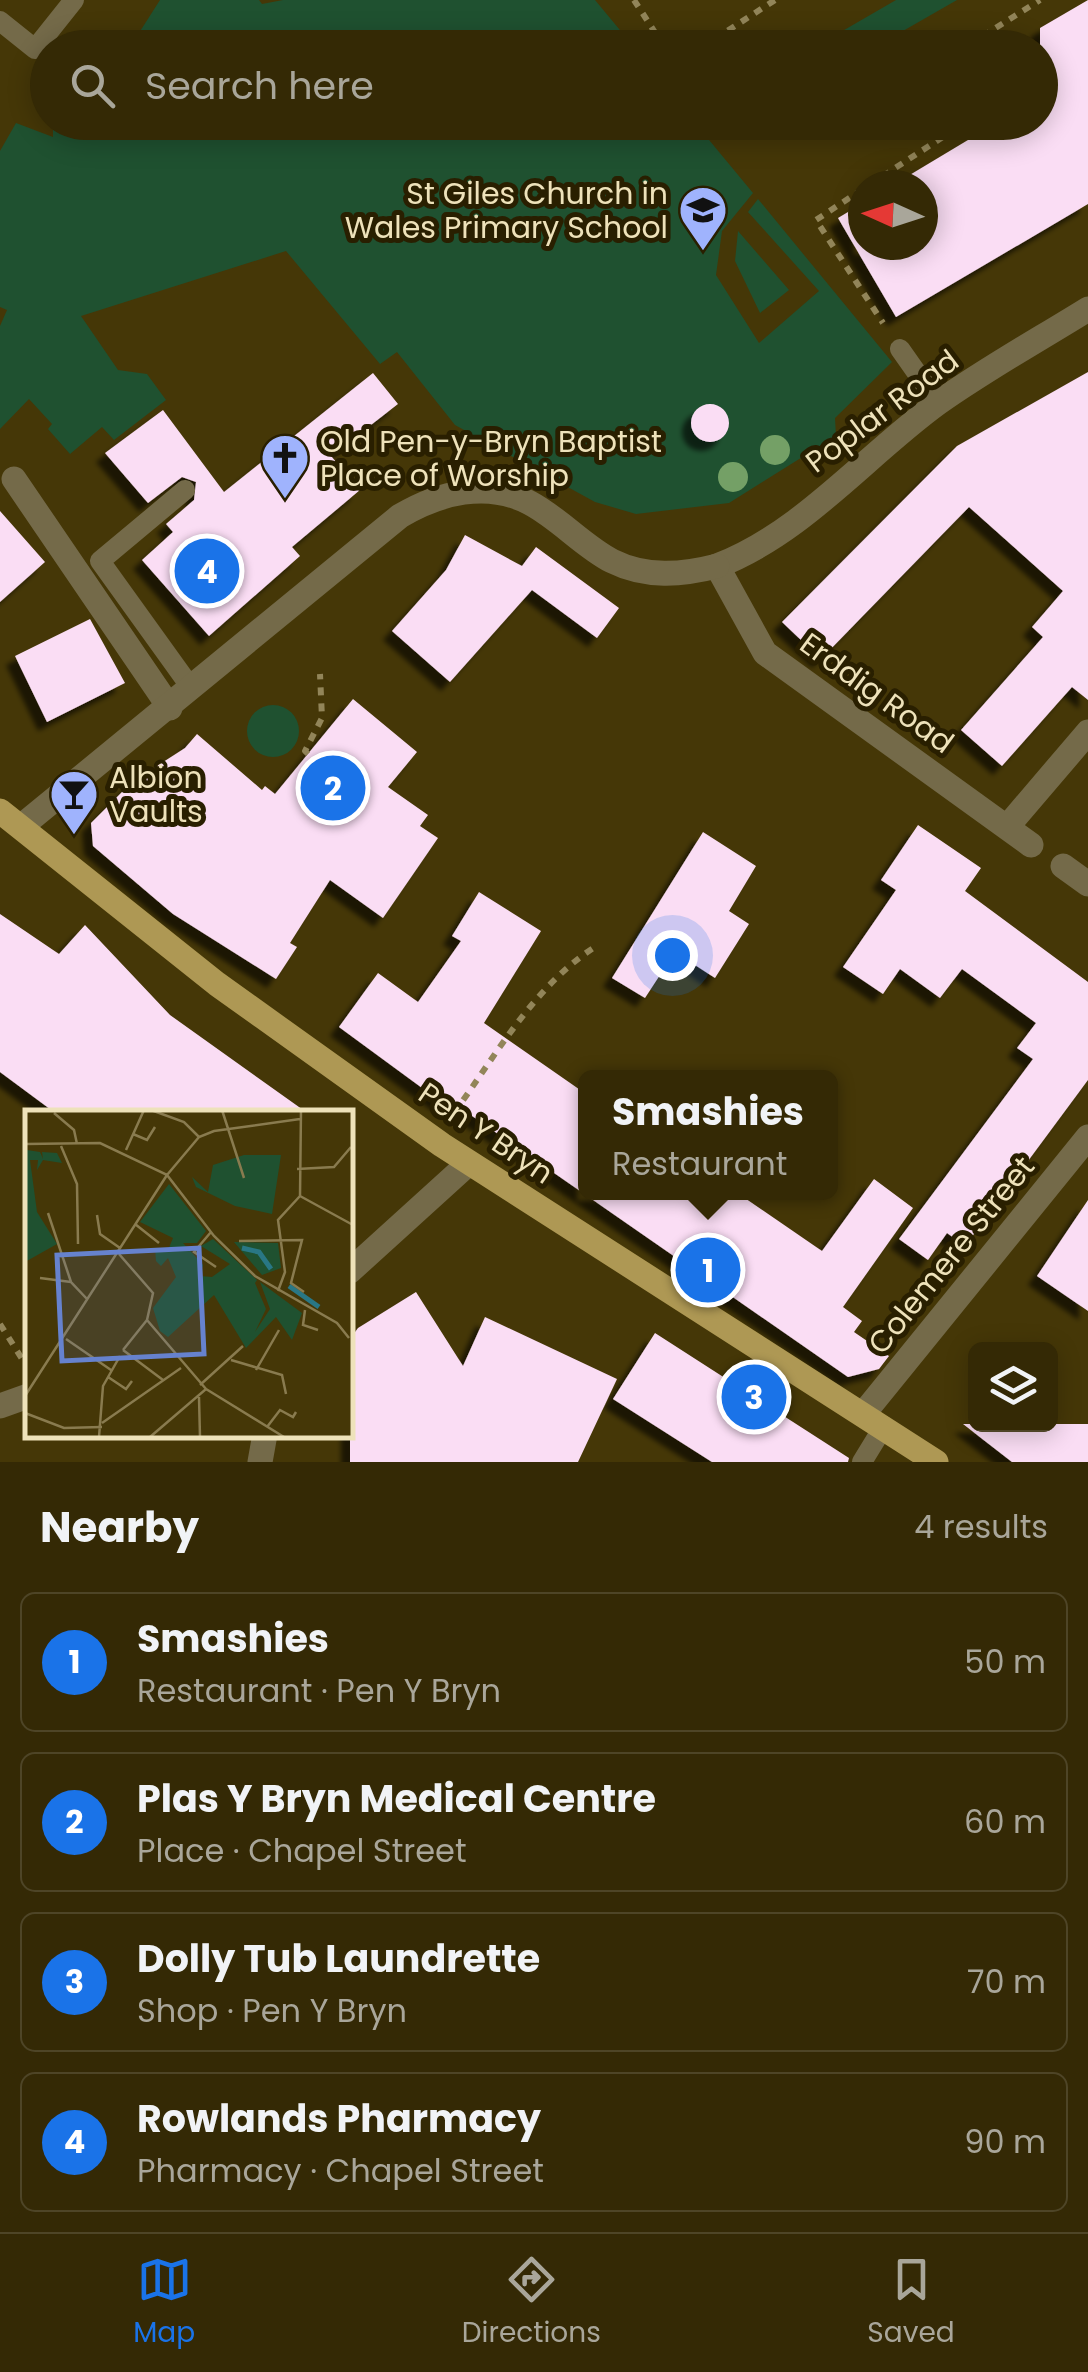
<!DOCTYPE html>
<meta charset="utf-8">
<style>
:root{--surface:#342905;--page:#3c310f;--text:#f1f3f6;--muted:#a9a69a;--line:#4e4527;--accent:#1a73e8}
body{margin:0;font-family:Poppins,sans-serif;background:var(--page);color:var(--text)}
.controls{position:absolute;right:30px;bottom:30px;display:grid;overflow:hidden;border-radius:15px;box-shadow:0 5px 25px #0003}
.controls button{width:90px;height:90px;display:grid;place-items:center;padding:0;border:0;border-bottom:2px solid var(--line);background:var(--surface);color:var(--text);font:50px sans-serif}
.compass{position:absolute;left:848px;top:170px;width:90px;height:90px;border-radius:50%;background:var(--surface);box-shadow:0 5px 25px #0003;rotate:273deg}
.you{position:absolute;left:672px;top:955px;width:35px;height:35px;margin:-25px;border:8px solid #fff;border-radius:50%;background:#1a73e8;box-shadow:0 0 0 15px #1a73e833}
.badge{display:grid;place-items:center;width:65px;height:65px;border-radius:50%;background:var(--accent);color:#fff;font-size:32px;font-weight:700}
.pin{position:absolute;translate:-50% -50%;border:5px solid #fff;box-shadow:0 2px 10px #0006}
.popup{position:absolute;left:578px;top:1070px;width:260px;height:130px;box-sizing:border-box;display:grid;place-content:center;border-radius:15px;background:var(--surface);filter:drop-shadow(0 2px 8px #0005);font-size:32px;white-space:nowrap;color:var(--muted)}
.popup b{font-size:38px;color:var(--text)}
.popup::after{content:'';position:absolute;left:50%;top:100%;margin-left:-20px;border:20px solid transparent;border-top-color:var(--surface)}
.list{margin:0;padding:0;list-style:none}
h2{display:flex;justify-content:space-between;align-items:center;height:130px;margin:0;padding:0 40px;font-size:42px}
h2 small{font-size:32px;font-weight:400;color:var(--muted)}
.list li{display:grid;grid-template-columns:65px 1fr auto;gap:30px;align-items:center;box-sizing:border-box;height:140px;margin:0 20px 20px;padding:0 20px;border:2px solid var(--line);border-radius:15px}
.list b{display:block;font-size:38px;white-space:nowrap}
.list p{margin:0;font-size:32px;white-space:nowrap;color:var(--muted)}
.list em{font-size:32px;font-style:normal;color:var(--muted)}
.icon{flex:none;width:55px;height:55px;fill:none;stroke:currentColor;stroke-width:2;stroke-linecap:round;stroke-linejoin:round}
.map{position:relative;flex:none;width:1088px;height:1462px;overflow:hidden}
.search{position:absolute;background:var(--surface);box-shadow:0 5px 25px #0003;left:30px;right:30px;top:30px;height:110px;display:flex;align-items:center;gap:25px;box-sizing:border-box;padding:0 35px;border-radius:55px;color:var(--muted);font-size:38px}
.sheet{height:770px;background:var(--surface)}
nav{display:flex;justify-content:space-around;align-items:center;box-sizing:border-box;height:140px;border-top:2px solid var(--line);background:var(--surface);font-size:28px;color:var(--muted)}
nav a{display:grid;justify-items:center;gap:5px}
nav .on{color:var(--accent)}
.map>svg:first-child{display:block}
.green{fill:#1f5130}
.building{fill:#faddf4;filter:url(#shadow)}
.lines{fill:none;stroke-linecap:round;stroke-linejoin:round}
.path{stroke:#928559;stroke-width:6;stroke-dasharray:8 8;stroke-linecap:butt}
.service{stroke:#746a49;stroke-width:20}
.minor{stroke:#746a49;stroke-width:25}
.tertiary{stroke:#746a49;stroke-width:25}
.primary{stroke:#ae9854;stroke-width:25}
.tree{fill:#74a066}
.labels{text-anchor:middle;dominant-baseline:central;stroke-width:10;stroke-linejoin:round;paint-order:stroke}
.poi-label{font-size:30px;fill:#eee2ba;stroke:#291f00;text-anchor:start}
.street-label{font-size:30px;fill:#eee2ba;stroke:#291f00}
.inset-river{fill:none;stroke:#297785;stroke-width:5}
.inset-road{fill:none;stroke:#897b4f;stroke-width:2.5}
.view{fill:#6682ce;fill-opacity:0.15;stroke:#6682ce;stroke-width:5}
.inset-edge{fill:none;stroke:#eee2ba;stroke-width:5}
</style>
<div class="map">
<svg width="1088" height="1462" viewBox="0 0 1088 1462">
<defs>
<filter id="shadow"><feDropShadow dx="-9" dy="9" stdDeviation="2.5" flood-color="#0009"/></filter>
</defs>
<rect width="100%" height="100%" fill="#453707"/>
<path class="green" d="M160,0h99l3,4 21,-4h312l39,47h-504z
M896,0h61l-82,47h-27l-9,-14z
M53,123h642l58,70 -31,38 -6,44 43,68 60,-52 -71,-79 10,-13 134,163 -57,56 1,18 -107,67 -93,11 -41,-12 -140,-77 -58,-73 -17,12 -94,-113 -205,65 37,54 29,4 19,26 -52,40 -12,-13 -32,27 -22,-25 4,-5 -23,-25 -29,30v-103l7,-16 -7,-3v-156l16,-28 37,14z
M738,231l51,59 -29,23 -25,-52z
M247 731a26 26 0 1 1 52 0a26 26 0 1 1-52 0Z"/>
<path class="building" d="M1088,0v204l-192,113 -58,-99 25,-15v42h60v-60h-30l105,-63h42v-94z
M1088,372v328l-16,-13 -70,79 -41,-36 82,-93 -11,-10 31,-36 -94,-84 -148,152 -39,-37 175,-176z
M373,373l25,31 -67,52 29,34 -68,57 8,9 -91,80 -67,-76 31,-28 -7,-8 28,-24 2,-18 -14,-5 -34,26 -43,-50 58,-43 61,82z
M691 423a19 19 0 1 1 38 0a19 19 0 1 1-38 0Z
M0,511l45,51 -45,40z
M465,535l57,31 14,-19 83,61 -22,30 -65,-48 -82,92 -58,-51 54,-61z
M90,619l35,64 -78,39 -32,-66z
M353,699l64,53 -29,35 40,28 -8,11 18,12 -55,80 -53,-38 -40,63 7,4 -21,32 -103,-65 -80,-68 -2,-23 41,-41 53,-34 12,-14 65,56 3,-4 10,8z
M918,825l63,43 -16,23 123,91v98l-123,166 -18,-13 -19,27 -29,-21 134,-180 -16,-11 19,-25 -74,-54 -22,29 -40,-29 -17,25 -40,-27 53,-77 -15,-10z
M703,832l53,34 -27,45 20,13 -34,54 -40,-26 -30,46 -33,-20z
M479,892l62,39 -57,92 102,71v98h93l29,19 13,-19h15l86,59 52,-72 39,29 -70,99 19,14 -8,11 35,24 -10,13 -31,8 -396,-275 -4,5 -109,-80 39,-54 40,29 43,-61 -9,-5z
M0,914l59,40 26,-29 85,90 136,97h-252l-54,-40z
M1088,1200v111l-51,-35z
M416,1292l47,74 22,-49 132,62 -39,83h-228v-123l8,-11z
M655,1333l194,125 -1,4h-136l-99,-63z
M963,1424h125v38h-76z"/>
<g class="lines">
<path class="path" d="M634,0l31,48
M701,48l74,-48
M984,48l-6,-9 62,-39
M869,185l97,-63
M863,189l-47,31 67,103
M308,754l-3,-3 17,-33 -2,-44
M454,1113c42,-58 82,-130 144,-168
M0,1324l26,41"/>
<path class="service" d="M0,21l35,28 39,-49
M900,349l38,54
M185,490l-85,71 92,128
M862,1462l22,-36"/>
<path class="minor" d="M14,479l156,229
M1007,827l81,-95
M1031,845l-266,-192 -48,-87c86,-33 148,-110 221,-163 48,-34 100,-63 150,-94
M1063,866l25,18
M350,1271l119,-108
M0,1406l28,-10
M864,1413l224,-276
M260,1462l5,-28"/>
<path class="tertiary" d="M23,825l377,-309c39,-23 87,-36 130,-13 30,16 53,43 82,58 34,17 70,14 105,5"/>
<path class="primary" d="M0,811l217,173 225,161 494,317"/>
</g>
<g class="tree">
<circle cx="775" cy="450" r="15"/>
<circle cx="733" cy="477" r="15"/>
</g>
<defs>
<g id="school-pin" transform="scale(2.5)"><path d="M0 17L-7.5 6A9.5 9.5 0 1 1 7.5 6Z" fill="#9fb3fd" stroke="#291f00"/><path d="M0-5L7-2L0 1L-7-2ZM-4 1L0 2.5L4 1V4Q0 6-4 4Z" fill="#111"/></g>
<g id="church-pin" transform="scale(2.5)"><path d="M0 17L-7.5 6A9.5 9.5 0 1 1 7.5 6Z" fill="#9fb3fd" stroke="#291f00"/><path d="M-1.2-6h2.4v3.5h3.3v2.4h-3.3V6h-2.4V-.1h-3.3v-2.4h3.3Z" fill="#111"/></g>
<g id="bar-pin" transform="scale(2.5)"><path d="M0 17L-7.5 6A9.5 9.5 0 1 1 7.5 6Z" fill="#9fb3fd" stroke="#291f00"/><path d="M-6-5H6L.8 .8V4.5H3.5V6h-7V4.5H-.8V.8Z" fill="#111"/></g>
</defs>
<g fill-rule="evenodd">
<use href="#school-pin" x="703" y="210"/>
<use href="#church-pin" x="285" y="458"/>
<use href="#bar-pin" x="74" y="794"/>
</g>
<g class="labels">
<g class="poi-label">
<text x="668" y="193" text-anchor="end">St Giles Church in<tspan x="668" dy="34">Wales Primary School</tspan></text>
<text x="320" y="441">Old Pen-y-Bryn Baptist<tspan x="320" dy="34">Place of Worship</tspan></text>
<text x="109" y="777">Albion<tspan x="109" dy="34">Vaults</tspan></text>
</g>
<g class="street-label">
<text transform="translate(882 411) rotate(-37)">Poplar Road</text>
<text transform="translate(877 693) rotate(36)">Erddig Road</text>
<text transform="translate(486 1133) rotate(34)">Pen Y Bryn</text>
<text transform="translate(951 1255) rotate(-51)">Colemere Street</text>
</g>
</g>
<g transform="translate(25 1110)">
<rect width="328" height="328" fill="#453707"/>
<path d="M2,40l13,2 3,7 -1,-7 15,1 5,10 -19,-3 -6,10 1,-10h-8l7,52 20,32 -32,18zM219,45h37l-9,59 -37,-8 -39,-19 -4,-10 16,15 5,-27zM144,74l37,47 -9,12h-14l20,22 -3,11 12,1 18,-13 -29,-18 12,-7 44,41 -2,3 11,26 -11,23 15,-23 -10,-27 42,31 -10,27 -16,-23 -30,31 -32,-53 -46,42 -8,-6 -7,-23 23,-31 -8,-19 -7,8 -5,-5 -1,-13 13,2 5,-12 -33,-16zM209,132l44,1 3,25 -19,7z" fill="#1f5130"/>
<path class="inset-river" d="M217,138l17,4 12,17M264,176l30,21"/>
<path class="inset-road" d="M126,0l33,12 15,15M197,0l22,68M29,3l20,17 3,14M108,24l14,6 8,-13M0,34l75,-1 67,32 32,-38 15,-6 86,-12M36,36l16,38 1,60M101,40l18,-40M272,59l37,-2 17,-20M275,86l1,-86M275,86l53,29M23,103l23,69 16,17M72,105l3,19 20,14M110,114l24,19M186,122l-17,20 22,15M214,131l63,-1 -11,43 13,9M94,144l34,39 -6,27M15,168l31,4M253,181l7,-19 -7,-52 22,-24M280,200l-2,15 15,5M122,210l59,69M328,216v54M41,229l45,31M98,240l40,30M98,240l24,-30M206,250l51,15 4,19M231,260l23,-40M83,267l18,12 6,-8M175,275l43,-39M0,286l142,-221 47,61 41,40 82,47 12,15M174,287l1,40M0,303l39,15 38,-1M77,313l79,-55M242,317l13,-17 13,7 3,-5M74,327l4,-51 17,-30M125,327l56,-48 78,48"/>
<path class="view" d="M174,138l5,106 -142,7 -5,-106z"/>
<rect width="328" height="328" class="inset-edge"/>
</g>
</svg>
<div class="controls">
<button><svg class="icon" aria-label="layers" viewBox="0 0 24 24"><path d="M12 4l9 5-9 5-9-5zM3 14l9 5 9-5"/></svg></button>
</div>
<svg class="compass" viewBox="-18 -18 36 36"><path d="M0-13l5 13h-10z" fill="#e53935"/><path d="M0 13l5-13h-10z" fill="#a9a69a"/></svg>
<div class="you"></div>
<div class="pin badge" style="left:708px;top:1270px">1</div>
<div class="popup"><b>Smashies</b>Restaurant</div>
<div class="pin badge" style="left:333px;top:788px">2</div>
<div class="pin badge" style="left:754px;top:1397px">3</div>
<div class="pin badge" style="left:207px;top:571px">4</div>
<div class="search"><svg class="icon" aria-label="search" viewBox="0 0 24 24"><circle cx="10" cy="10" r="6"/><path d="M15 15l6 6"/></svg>Search here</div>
</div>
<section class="sheet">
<h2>Nearby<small>4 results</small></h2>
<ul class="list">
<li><span class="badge">1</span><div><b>Smashies</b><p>Restaurant · Pen Y Bryn</p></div><em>50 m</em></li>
<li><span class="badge">2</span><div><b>Plas Y Bryn Medical Centre</b><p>Place · Chapel Street</p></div><em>60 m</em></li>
<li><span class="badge">3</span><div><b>Dolly Tub Laundrette</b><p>Shop · Pen Y Bryn</p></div><em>70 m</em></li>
<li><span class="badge">4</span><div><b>Rowlands Pharmacy</b><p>Pharmacy · Chapel Street</p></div><em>90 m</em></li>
</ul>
</section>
<nav>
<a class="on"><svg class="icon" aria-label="map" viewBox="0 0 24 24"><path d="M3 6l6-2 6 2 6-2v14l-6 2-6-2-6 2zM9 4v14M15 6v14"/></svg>Map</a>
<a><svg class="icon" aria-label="directions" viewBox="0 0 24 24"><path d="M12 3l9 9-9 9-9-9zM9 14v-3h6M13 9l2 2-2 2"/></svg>Directions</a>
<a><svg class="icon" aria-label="saved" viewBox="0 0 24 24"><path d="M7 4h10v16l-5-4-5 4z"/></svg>Saved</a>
</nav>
